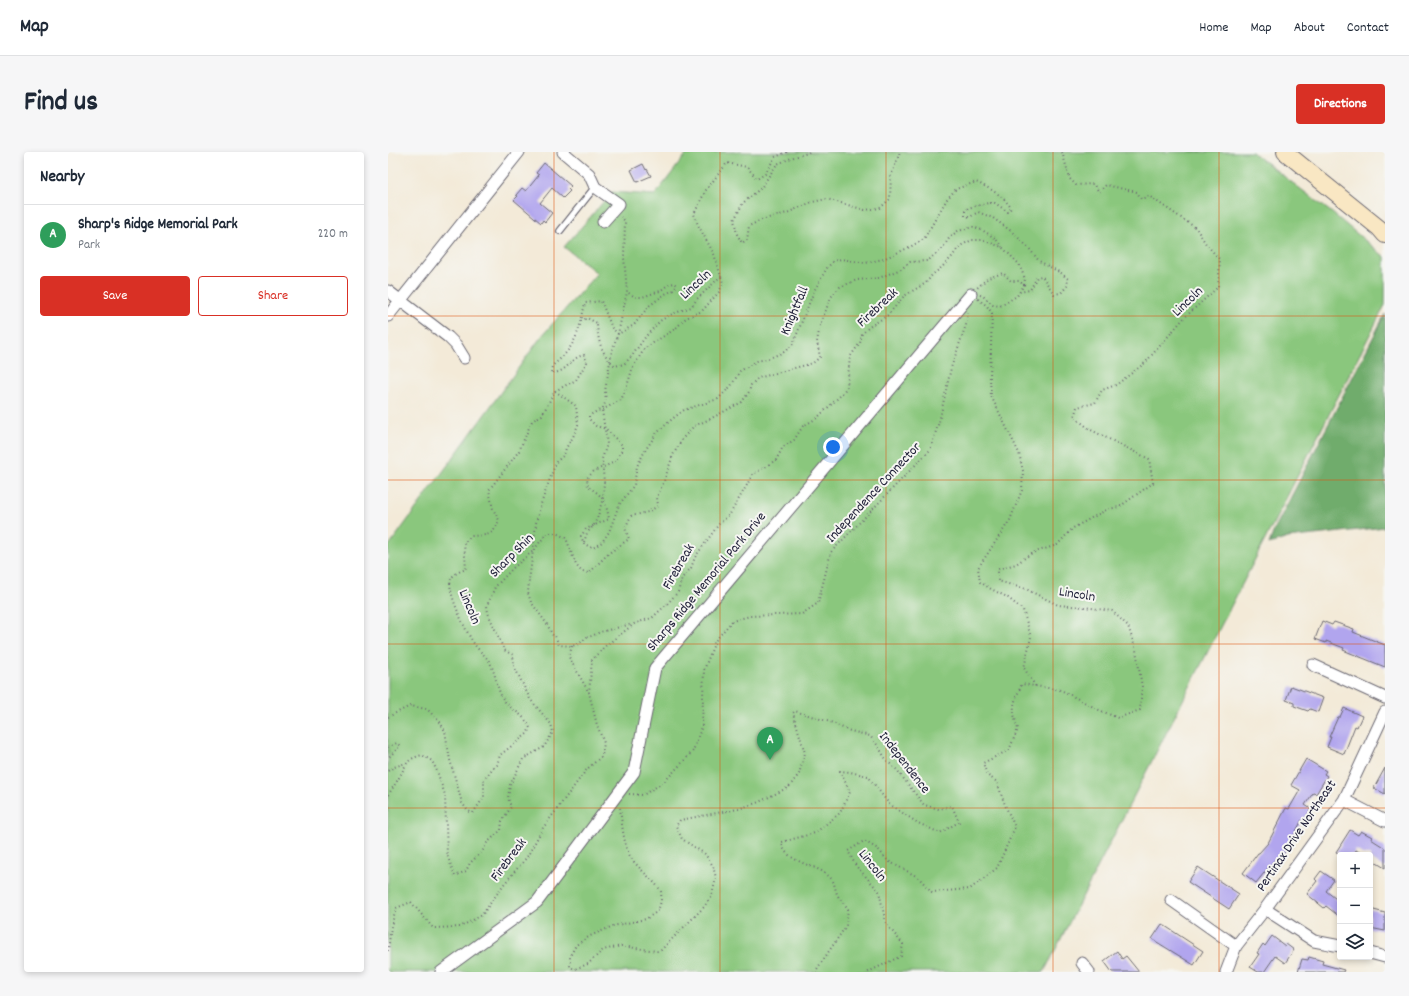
<!DOCTYPE html>
<meta charset="utf-8">
<style>
:root{--surface:#fff;--page:#f6f6f7;--text:#1f2937;--muted:#747a83;--line:#e0e1e3;--accent:#d93025}
body{margin:0;font-family:Dekko,sans-serif;background:var(--page);color:var(--text)}
.controls{position:absolute;right:12px;bottom:12px;display:grid;overflow:hidden;border-radius:4px;box-shadow:0 2px 6px #0003}
.controls button{width:36px;height:36px;display:grid;place-items:center;padding:0;border:0;border-bottom:1px solid var(--line);background:var(--surface);color:var(--text);font:20px sans-serif}
.you{position:absolute;left:445px;top:295px;width:14px;height:14px;margin:-10px;border:3px solid #fff;border-radius:50%;background:#1a73e8;box-shadow:0 0 0 6px #1a73e833}
.badge{display:grid;place-items:center;width:26px;height:26px;border-radius:50%;background:var(--accent);color:#fff;font-size:13px;font-weight:700}
.pin{position:absolute;translate:-50% -33px;filter:drop-shadow(0 1px 2px #0008)}
.pin::after{content:'';position:absolute;top:21px;width:14px;height:12px;background:inherit;clip-path:polygon(0 0,100% 0,50% 100%)}
.list{margin:0;padding:0;list-style:none}
h2{display:flex;justify-content:space-between;align-items:center;height:52px;margin:0;padding:0 16px;font-size:17px}
h2 small{font-size:13px;font-weight:400;color:var(--muted)}
.list li{display:grid;grid-template-columns:26px 1fr auto;gap:12px;align-items:center;box-sizing:border-box;height:60px;padding:0 16px;border-top:1px solid var(--line)}
.list b{display:block;font-size:15px;white-space:nowrap}
.list p{margin:0;font-size:13px;white-space:nowrap;color:var(--muted)}
.list em{font-size:13px;font-style:normal;color:var(--muted)}
.actions{display:flex;gap:8px;padding:12px 16px}
.actions a{flex:1;padding:9px 0;border:1px solid var(--accent);border-radius:4px;text-align:center;font-size:14px;color:var(--accent)}
.actions .main{background:var(--accent);color:#fff}
.icon{flex:none;width:22px;height:22px;fill:none;stroke:currentColor;stroke-width:2;stroke-linecap:round;stroke-linejoin:round}
.map{position:relative;flex:none;width:997px;height:820px;overflow:hidden;border-radius:4px}
header{display:flex;align-items:center;gap:24px;box-sizing:border-box;height:56px;padding:0 20px;background:var(--surface);border-bottom:1px solid var(--line)}
header strong{font-size:19px}
nav{display:flex;gap:22px;margin-inline-start:auto;font-size:14px}
.intro{display:flex;align-items:center;justify-content:space-between;box-sizing:border-box;height:96px;padding:0 24px}
h1{margin:0;font-size:28px}
.button{padding:10px 18px;border-radius:4px;background:var(--accent);color:#fff;font-size:14px;font-weight:700}
main{display:flex;gap:24px;padding:0 24px}
aside{flex:1;background:var(--surface);border-radius:4px;box-shadow:0 2px 6px #0003}
.map>svg:first-child{display:block}
.green{fill:#8ac77d;stroke:#56745c}
.forest{fill:#6fac6c;stroke:#486754}
.building{fill:#b1a5ee}
.lines{fill:none;stroke-linecap:round;stroke-linejoin:round}
.service-casing{stroke:#6b6872;stroke-width:8}
.minor-casing{stroke:#6b6872;stroke-width:13}
.secondary-casing{stroke:#6b6872;stroke-width:18}
.path{stroke:#6b6872;stroke-width:2;stroke-dasharray:1 3;stroke-linecap:butt}
.service{stroke:#fff;stroke-width:5.5}
.minor{stroke:#fff;stroke-width:11}
.secondary{stroke:#f9e7c3;stroke-width:16}
.grid{fill:none;stroke:#de560e;stroke-width:1;stroke-opacity:0.55}
.labels{text-anchor:middle;dominant-baseline:central;stroke-width:4;stroke-linejoin:round;paint-order:stroke}
.street-label{font-size:14px;fill:#22223b;stroke:#f6f6f2}
</style>
<header>
<strong>Map</strong>
<nav><a>Home</a><a>Map</a><a>About</a><a>Contact</a></nav>
</header>
<div class="intro"><h1>Find us</h1><a class="button">Directions</a></div>
<main>
<aside>
<h2>Nearby<small></small></h2>
<ul class="list">
<li><span class="badge" style="background:#2e9e5b">A</span><div><b>Sharp's Ridge Memorial Park</b><p>Park</p></div><em>220 m</em></li>
</ul>
<div class="actions"><a class="main">Save</a><a>Share</a></div>
</aside>
<div class="map">
<svg width="997" height="820" viewBox="0 0 997 820">
<rect width="100%" height="100%" fill="#f6f6f2"/>
<filter id="ink" filterUnits="userSpaceOnUse"><feTurbulence type="fractalNoise" baseFrequency=".025" numOctaves="2"/><feDisplacementMap in="SourceGraphic" scale="8" xChannelSelector="R" yChannelSelector="G"/><feConvolveMatrix kernelMatrix="1 2 1 2 8 2 1 2 1" color-interpolation-filters="sRGB"/></filter>
<filter id="wash" filterUnits="userSpaceOnUse"><feTurbulence type="fractalNoise" baseFrequency=".012" numOctaves="4" result="noise"/><feDisplacementMap in="SourceGraphic" scale="16" xChannelSelector="R" yChannelSelector="G"/><feGaussianBlur stdDeviation="0.9" result="paint"/><feColorMatrix in="noise" values="0 0 0 0 0 0 0 0 0 0 0 0 0 0 0 0 0 1.4 0 .05"/><feComposite in="paint" operator="in"/></filter>
<g filter="url(#wash)">
<rect width="100%" height="100%" fill="#f3ead8"/>
<path class="green" d="M300,0h564l79,60 54,45v48l-341,667h-656v-425l153,-210 56,-64 -33,-26 48,-55 43,3z"/>
<path class="forest" d="M997,162v213l-97,11 -19,6 5,-14z"/>
<g id="blocks">
<path class="building" d="M156,11l27,23 -3,3 2,2 -7,7 -11,-10 -12,15 12,10 -7,9 -2,-2 -2,3 -27,-23 4,-4 -2,-1 6,-7 4,3 13,-16 -3,-2z
M255,12l3,6 1,-1 4,7 -14,6 -6,-12z
M934,469l10,4 2,-3 20,7 -1,3 32,13v22l-42,-17 1,-2 -18,-7v2l-11,-4z
M903,534l32,12 -5,14 -8,-3 -2,2 -14,-5v-3l-8,-3z
M956,556l18,8 -5,11 -2,-1 -11,28 -17,-7 4,-10h-2l9,-20h2z
M918,607l20,12 -2,3 3,2 -11,18 -3,-1 -8,12 6,4 -7,12 -2,-1 -8,15 1,1 -5,9 -12,15 -2,-2 -20,25 -13,-10 15,-20h1l9,-10 18,-35 3,1 11,-19 -9,-5z
M997,616v26l-11,-6z
M962,678l8,5 3,-4 11,6 -1,2 14,9v20l-15,-9v-4h-6l-8,-5 -3,5h-11l-6,-3z
M810,715l41,27 -10,15 -41,-27z
M933,719l13,9 -8,11 14,11v15l-14,-11 -2,2 -17,-14 10,-13 -2,-2z
M982,757l15,4v18l-15,-3z
M774,772l41,27 -9,14 -42,-26z
M884,784l13,10 1,-2 8,6 -9,13 -10,-7 -11,16h-6l-8,-5 9,-13 -2,-1 6,-9 2,2z
M729,799l5,8 4,-3 13,16h-27l-8,-11z
M921,805l14,4 -1,3 22,6 -1,2h-45l4,-13 6,1z"/>
</g>
</g>
<g filter="url(#ink)">
<use href="#blocks" fill-opacity="0" stroke="#6b6872" stroke-width="1"/>
<g class="lines">
<g class="service-casing">
<path id="service" d="M172,79l35,-44"/>
</g>
<g class="minor-casing">
<path id="minor" d="M175,0l26,22 6,13 24,17 -16,18
M0,139l60,46 8,8 8,13
M0,164l131,-164
M925,513l72,33
M956,648l41,21
M783,748l65,46
M877,757l49,32 26,5
M982,801l15,4
M694,811l7,9
M53,820l96,-70 97,-130 21,-104 316,-374
M838,820l10,-26 29,-37 79,-109 41,-88"/>
</g>
<g class="secondary-casing">
<path id="secondary" d="M897,0l94,76 6,7"/>
</g>
<path class="path" d="M399,0l-12,5 -10,17 -8,5 -10,-12 -20,-4 -21,27 -12,24 4,11 16,29 9,29 -4,9 -17,19 -16,7 -11,11 -30,19 -12,19 -6,19 -6,14 -19,10 -5,1 -8,5v3l7,7 10,3 16,16v5l-7,12 -21,9 -7,7 1,9c15,8 18,15 21,32l-23,10 -5,7 3,8 9,4 9,-6 7,-10 10,-27 15,-20 3,-19 9,-17 11,-16 15,-14 12,-9 34,-11 13,-13 9,-15 17,-10 10,-2 17,-7 9,-8 21,-53 13,-23 6,-7 8,-2 25,4 17,-4 25,-11 16,-9 23,-40 9,-10 20,-7c13,6 27,13 35,26l-3,4 -13,-9h-7l-20,5 -3,3v5l5,1 8,-5 15,6 18,13 17,16 11,14 22,12 7,6 -1,7 -6,7 -7,1 -12,-18 -5,1 -7,13 -10,2
M421,0l-1,1 -14,4 -17,7 -16,24 -18,15 -9,17 3,14 5,9 5,-3 2,-14 12,-6 26,-7 25,-11 15,-3 38,11 15,-2 10,-9 1,-23 9,-24
M592,143l3,1 10,9 7,1 17,-10 7,-11
M590,147l9,7 5,7 -2,65 1,18 28,57 4,18 -1,19 -12,30 -32,48 2,14 11,7 16,8 16,13 8,27 -7,31 12,19
M193,169l6,-3 10,5c1,19 4,30 18,43l9,-2 8,-8 14,-20 14,-15 10,-6 21,-8 6,-8 24,-23
M167,239l21,15 2,19 -5,12 -7,11 -2,7 -8,7 -15,42 -5,19 -3,28 -4,30 -1,12 3,9 16,22 6,12h2l4,9 13,1 7,-2 8,-7 5,-1 8,-4 32,-8
M196,390l3,-9 7,-8 4,-9 5,-18 1,-16 -2,-23 5,-15 -5,-34 4,-9 -1,-10 7,-41 6,-16 9,-42 -3,-35 1,-36 -4,-4
M184,494l-3,11 20,36
M0,565l22,-11 17,3 13,13 5,9 5,29 12,43 6,8 5,2 11,-16v-17l8,-11 5,-4 3,-10 27,-21 3,-6c-6,-15 -19,-17 -27,-29 -7,-12 -7,-26 -14,-38 -4,-6 -10,-10 -14,-16 -8,-11 -29,-54 -24,-66 3,-6 10,-8 15,-10l-2,-26 7,-7c16,-1 22,1 28,-16l-6,-11 -4,-19 30,-39 13,-30 10,-6 13,-24 21,-11 11,-18 -3,-7c-15,3 -16,18 -33,18l1,-7c24,-19 27,-34 33,-63l16,-2 11,27 6,6 16,-9 15,-19 16,-12 9,-4 3,-5 -2,-2 -6,1 -9,7 -18,6h-7l-8,-5
M0,595l4,-2 5,-2 3,3 -12,12
M0,619l6,-4 12,-4
M241,642l14,1 21,-13 29,-31 9,-25 2,-56 11,-29 17,-20 18,-5 52,-2 16,-11 13,-51 99,-102 9,-28 12,-54 15,-43 2,-12
M0,643c4,-6 8,-12 12,-19 7,-13 7,-17 22,-21l10,6 5,10 8,24 2,60 8,21 11,-5 4,-8 12,-11 5,-9 14,-13 1,-9 9,-14 -3,-9 2,-13 13,-26 21,-12 9,-15 -2,-8 -21,-25 -16,-33 -1,-11 -9,-5 -16,-37 -1,-7 8,-19 18,-19 20,-17 14,-18h9l10,5 10,27 6,7 7,1 20,-20 20,-14 -4,-11 6,-12 17,-4 10,-6 -1,-9 7,-16 9,-26 10,-17 11,-12 16,-7 32,-17 7,-10 2,-7 7,-7 55,-15 7,-6 -3,-15 3,-17 11,-28 9,-10 17,-7 22,-2 22,-9 9,-7 17,-1 15,-12 8,-12 8,-6 15,-4 9,3 13,8 7,9
M232,656c2,15 3,32 9,46 5,12 30,30 32,38 1,7 -1,13 -3,19l-12,8 -33,7 -23,10 -14,9 -6,11v11l5,2 13,-5 15,-14 18,-4 36,5 4,-1 43,-43 8,-12 4,-17 -3,-12 -8,-12 -23,-15 -6,-13 4,-6 58,-11 21,-7 30,-15 10,-13 6,-21 -12,-40 2,-2 38,12 14,7 23,6 8,10 9,15 10,9 27,35 15,4 13,-3 7,16 -19,11 -22,-10 -29,-19 -21,-28 -18,-4 -10,-1 10,21 -10,21 -25,20 -33,9c1,19 30,22 43,31 11,9 8,10 12,21 2,5 8,10 11,15l-2,17 -29,43v3
M0,799l3,-24 5,-19 15,-6 22,26 27,-1 22,-12 22,-31 23,-27 16,-29 44,-59 15,-13 2,-13 -7,-18 -8,-32 3,-33 12,-13 30,-23 11,-4 7,-2 15,-14 11,-12 4,-14 9,-10 4,-11 24,-33 11,-10 17,-29 5,-10 24,-15 7,-13 11,-7 9,-14 14,-8 24,-23 6,-8 3,-30 10,-14 2,-9 7,-7 19,-12 16,-19 22,-13 6,-8 9,-7 10,-10 9,-12 12,-6h10l20,7 17,17 6,15 -1,6 -5,-4h-8l-8,-8 -15,5 -11,10
M480,820l33,-16 2,-12 -17,-20 -7,-33 -23,-25 -8,-15 16,-10 14,8 10,12 30,16 14,15 38,-3 27,-21 18,-41 -10,-22 -8,-23 -10,-7 -4,-12 26,-13 9,-21c-7,-21 -5,-26 4,-45l39,6 36,19 21,9 22,-8 2,-23 -6,-37 -8,-24 -16,-15 -28,-4 -26,-2 -32,-16 -28,-8v-12l18,-5 16,-11 25,-8 16,-17 35,-19 11,-2 34,-24 -4,-24 -58,-29 -17,-13 3,-10 18,-4 7,-13 14,-5 29,-22 39,-45 34,-31 2,-27 -14,-16 -10,-16 -47,-32 -8,3 -4,-7 -31,-7 -7,7 -6,-8 -17,1 -6,-6 -8,-27"/>
<use href="#service" class="service"/>
<use href="#minor" class="minor"/>
<use href="#secondary" class="secondary"/>
</g>
</g>
<path class="grid" d="M166,0v820M332,0v820M498,0v820M665,0v820M831,0v820M0,164h997M0,328h997M0,492h997M0,656h997"/>
<g class="labels">
<g class="street-label">
<text transform="translate(308 133) rotate(-43)">Lincoln</text>
<text transform="translate(800 150) rotate(-44)">Lincoln</text>
<text transform="translate(490 156) rotate(-43)">Firebreak</text>
<text transform="translate(407 159) rotate(-67)">Knightfall</text>
<text transform="translate(486 341) rotate(-47)">Independence Connector</text>
<text transform="translate(124 404) rotate(-45)">Sharp Shin</text>
<text transform="translate(291 415) rotate(-60)">Firebreak</text>
<text transform="translate(319 430) rotate(-50)">Sharps Ridge Memorial Park Drive</text>
<text transform="translate(689 443) rotate(9)">Lincoln</text>
<text transform="translate(81 455) rotate(67)">Lincoln</text>
<text transform="translate(516 611) rotate(52)">Independence</text>
<text transform="translate(909 684) rotate(-56)">Pertinax Drive Northeast</text>
<text transform="translate(121 708) rotate(-53)">Firebreak</text>
<text transform="translate(484 714) rotate(52)">Lincoln</text>
</g>
</g>
</svg>
<div class="controls">
<button>+</button>
<button>−</button>
<button><svg class="icon" aria-label="layers" viewBox="0 0 24 24"><path d="M12 4l9 5-9 5-9-5zM3 14l9 5 9-5"/></svg></button>
</div>
<div class="you"></div>
<div class="pin badge" style="left:382px;top:608px;background:#2e9e5b">A</div>
</div>
</main>
